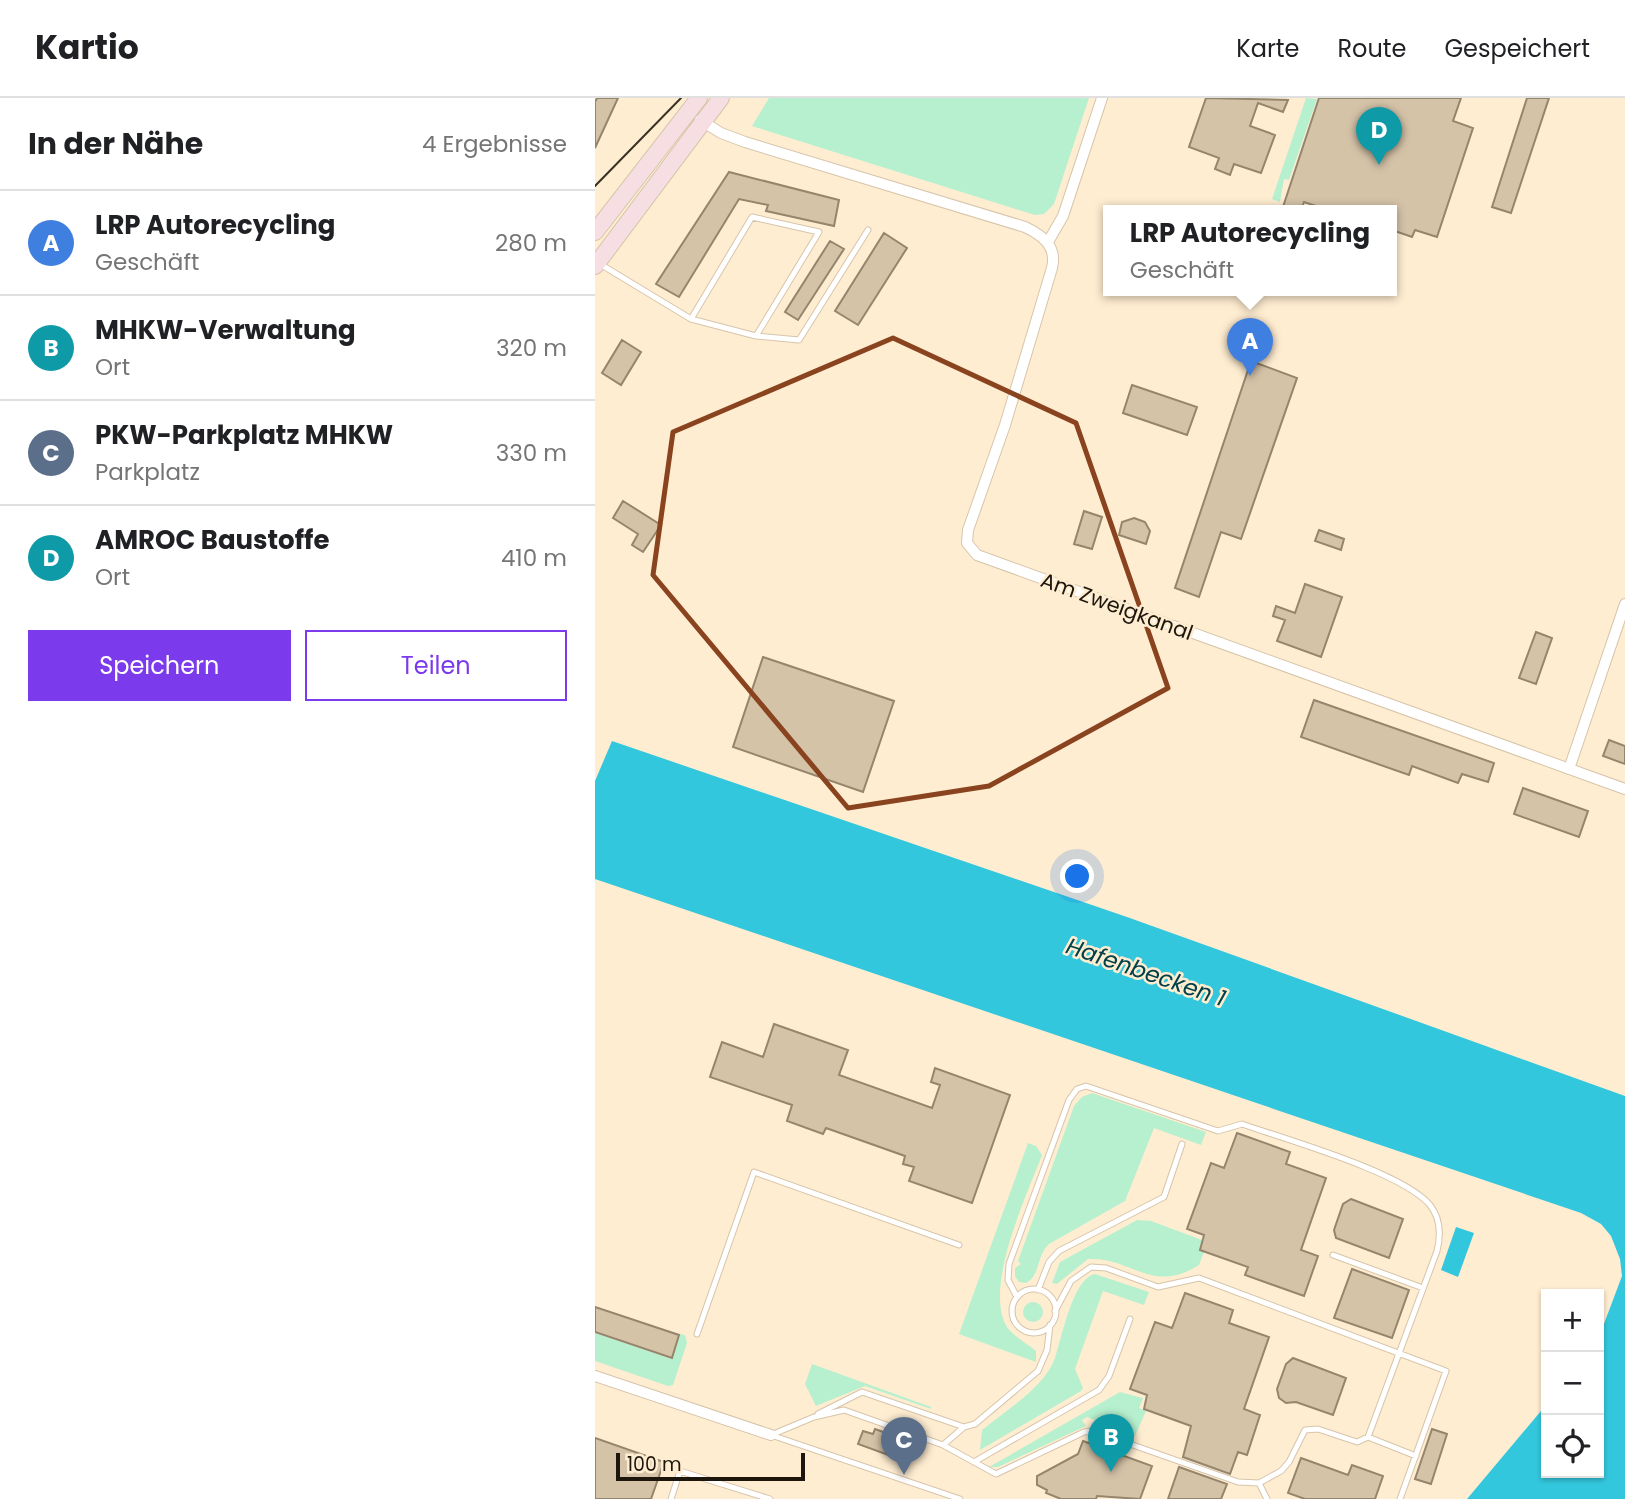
<!DOCTYPE html>
<html lang="de">
<meta charset="utf-8">
<style>
:root{--surface:#fff;--page:#f6f6f6;--text:#202124;--muted:#757577;--line:#e0e0e0;--accent:#7c3aed}
body{margin:0;font-family:Poppins,sans-serif;background:var(--page);color:var(--text)}
.controls{position:absolute;right:21px;bottom:21px;display:grid;overflow:hidden;border-radius:0px;box-shadow:0 2px 5px #0004}
.controls button{width:63px;height:63px;display:grid;place-items:center;padding:0;border:0;border-bottom:2px solid var(--line);background:var(--surface);color:var(--text);font:35px sans-serif}
.scale{position:absolute;left:21px;bottom:18px;width:189px;box-sizing:border-box;padding-left:7px;border:4px solid #1c160c;border-top:0;font-size:19px;line-height:24px;white-space:nowrap;color:#1c160c;-webkit-text-stroke:5px #ffedd1;paint-order:stroke}
.you{position:absolute;left:483px;top:779px;width:24px;height:24px;margin:-18px;border:5px solid #fff;border-radius:50%;background:#1a73e8;box-shadow:0 0 0 10px #1a73e833}
.badge{display:grid;place-items:center;width:46px;height:46px;border-radius:50%;background:var(--accent);color:#fff;font-size:23px;font-weight:700}
.pin{position:absolute;translate:-50% -58px;filter:drop-shadow(0 2px 4px #0008)}
.pin::after{content:'';position:absolute;top:37px;width:24px;height:21px;background:inherit;clip-path:polygon(0 0,100% 0,50% 100%)}
.popup{position:absolute;left:508px;top:107px;width:294px;height:91px;box-sizing:border-box;display:grid;place-content:center;border-radius:0px;background:var(--surface);filter:drop-shadow(0 2px 5px #0005);font-size:23px;white-space:nowrap;color:var(--muted)}
.popup b{font-size:26px;color:var(--text)}
.popup::after{content:'';position:absolute;left:50%;top:100%;margin-left:-14px;border:14px solid transparent;border-top-color:var(--surface)}
.list{margin:0;padding:0;list-style:none}
h2{display:flex;justify-content:space-between;align-items:center;height:91px;margin:0;padding:0 28px;font-size:30px}
h2 small{font-size:23px;font-weight:400;color:var(--muted)}
.list li{display:grid;grid-template-columns:46px 1fr auto;gap:21px;align-items:center;box-sizing:border-box;height:105px;padding:0 28px;border-top:2px solid var(--line)}
.list b{display:block;font-size:26px;white-space:nowrap}
.list p{margin:0;font-size:23px;white-space:nowrap;color:var(--muted)}
.list em{font-size:23px;font-style:normal;color:var(--muted)}
.actions{display:flex;gap:14px;padding:21px 28px}
.actions a{flex:1;padding:16px 0;border:2px solid var(--accent);border-radius:0px;text-align:center;font-size:24px;color:var(--accent)}
.actions .main{background:var(--accent);color:#fff}
.icon{flex:none;width:38px;height:38px;fill:none;stroke:currentColor;stroke-width:2;stroke-linecap:round;stroke-linejoin:round}
.map{position:relative;flex:none;width:1030px;height:1401px;overflow:hidden}
header{display:flex;align-items:center;gap:42px;box-sizing:border-box;height:98px;padding:0 35px;background:var(--surface);border-bottom:2px solid var(--line)}
header strong{font-size:33px}
nav{display:flex;gap:38px;margin-inline-start:auto;font-size:24px}
main{display:flex}
aside{flex:1;background:var(--surface)}
.map>svg:first-child{display:block}
.green{fill:#b6f0cf}
.water{fill:#33c7dd}
.building{fill:#d5c3a8;stroke:#95856c;stroke-width:2}
.lines{fill:none;stroke-linecap:round;stroke-linejoin:round}
.service-casing{stroke:#d7c5ab;stroke-width:7}
.minor-casing{stroke:#d7c5ab;stroke-width:12}
.secondary-casing{stroke:#d7c5ab;stroke-width:18}
.service{stroke:#fff;stroke-width:5}
.minor{stroke:#fff;stroke-width:10}
.secondary{stroke:#f6dee2;stroke-width:16}
.tram{stroke:#383124;stroke-width:2}
.marked{fill:none;stroke:#8a431f;stroke-width:5;stroke-linejoin:round}
.labels{text-anchor:middle;dominant-baseline:central;stroke-width:5;stroke-linejoin:round;paint-order:stroke}
.street-label{font-size:21px;fill:#1c160c;stroke:#ffedd1}
.water-label{font-size:23px;font-style:italic;fill:#00414a;stroke:#ffedd1}
</style>
<header>
<strong>Kartio</strong>
<nav><a>Karte</a><a>Route</a><a>Gespeichert</a></nav>
</header>
<main>
<aside>
<h2>In der Nähe<small>4 Ergebnisse</small></h2>
<ul class="list">
<li><span class="badge" style="background:#3f7fe0">A</span><div><b>LRP Autorecycling</b><p>Geschäft</p></div><em>280 m</em></li>
<li><span class="badge" style="background:#0f9aa8">B</span><div><b>MHKW-Verwaltung</b><p>Ort</p></div><em>320 m</em></li>
<li><span class="badge" style="background:#5c6f8a">C</span><div><b>PKW-Parkplatz MHKW</b><p>Parkplatz</p></div><em>330 m</em></li>
<li><span class="badge" style="background:#0f9aa8">D</span><div><b>AMROC Baustoffe</b><p>Ort</p></div><em>410 m</em></li>
</ul>
<div class="actions"><a class="main">Speichern</a><a>Teilen</a></div>
</aside>
<div class="map">
<svg width="1030" height="1401" viewBox="0 0 1030 1401">
<rect width="100%" height="100%" fill="#ffedd1"/>
<path class="green" d="M174,0h320l-35,106 -10,10 -9,1 -283,-89z
M711,0l11,1 -28,81 -5,-1 -4,23 -8,-3z
M497,995l114,39 -5,13 -47,-17 -29,73 -76,43c-13,12 -8,31 -23,39l-7,-1 -4,-6v-8l6,-4 -3,-3 56,-155 8,-9z
M433,1045l8,3 6,9c-15,40 -59,132 -35,172 7,10 20,16 29,24v11l-77,-28z
M542,1122l14,1 51,19 -2,10 4,2 -5,13c-48,30 -66,-8 -111,-6l-31,25 -5,-1 8,-21z
M500,1176l54,18 -5,13 -41,-14 -28,78 8,19 -2,3 -101,59 2,-20c24,-20 62,-42 73,-72 7,-21 18,-80 40,-84z
M428 1214a10 10 0 1 1 20 0a10 10 0 1 1-20 0Z
M0,1235l77,26 8,-25 5,1 2,8 -14,42 -5,1 -73,-25z
M217,1266l119,43v2l-66,-23 -49,20 -11,-22z
M525,1294l23,6 -4,10 7,3 -11,25 -48,-19 -5,3 4,6 -88,41h-9z"/>
<path class="water" d="M17,643l515,176 498,179v403h-158l79,-94v68h53v-136l23,-61 -2,-17 -9,-23 -10,-12 -20,-11 -986,-334v-98z
M861,1129l18,6 -16,44 -17,-7z"/>
<path class="building" d="M2,0h21l-23,50v-46z
M611,0l82,2 -5,12 -25,-9 -8,23 25,9 -14,38 -27,-9 -4,11 -15,-6 4,-11 -30,-11z
M724,0h142l-8,23 20,7 -36,109 -22,-7 -3,7 -20,-7v-20h-64l-24,-8 -3,8h-19z
M932,0h22l-38,115 -19,-6z
M134,74l110,28 -5,26 -68,-15 2,-6 -29,-6 -60,98 -23,-13z
M289,135l23,15 -49,77 -23,-14z
M235,143l14,8 -46,71 -13,-8z
M27,242l19,12 -20,33 -19,-12z
M656,263l46,17 -56,161 -20,-7 -22,65 -24,-9z
M537,287l65,22 -10,28 -64,-22z
M28,403l38,24 -18,27 -11,-7 6,-11 -25,-16z
M489,413l18,6 -10,32 -18,-5z
M539,420l11,4 5,9 -4,13 -27,-9 3,-13z
M724,432l25,9 -3,11 -26,-9z
M710,486l37,13 -21,60 -44,-16 8,-21 -12,-4 3,-10 19,7z
M941,534l16,6 -16,46 -17,-6z
M168,559l131,44 -31,91 -130,-45z
M719,602l180,63 -6,19 -26,-8 -4,9 -46,-17 -3,9 -108,-38z
M1014,642l16,6v18l-22,-8z
M928,690l65,23 -9,26 -65,-23z
M179,926l74,26 -9,25 93,33 8,-23 -9,-3 4,-14 75,27 -38,108 -63,-22 5,-14 -11,-3 2,-8 -79,-28 -3,6 -36,-13 5,-16 -82,-28 12,-35 41,15z
M642,1035l53,19 -4,12 40,14 -25,72 17,6 -14,40 -59,-21 3,-8 -48,-17 4,-15 -17,-6 24,-66 13,5z
M756,1101l52,20 -14,39 -53,-20 -2,-8 9,-26z
M757,1171l57,21 -17,48 -58,-20z
M590,1195l48,17 -4,13 40,14 -25,72 16,6 -13,40 -9,-3 -8,22 -47,-17 8,-31 -47,-17 3,-14 -17,-6 25,-67 17,6z
M0,1209l84,28 -7,23 -77,-26z
M698,1260l53,20 -13,37 -37,-13 -10,1 -7,-5 -2,-9 9,-25z
M280,1331l22,8 -6,19 -33,-12 5,-13 10,3z
M837,1331l15,5 -16,50 -16,-5z
M0,1340l69,24 -13,37h-56z
M488,1343l69,25 -12,33 -43,-3 -1,3h-35l-15,-6 1,-3 -10,-5v-9l41,-22z
M706,1360l47,17 4,-10 31,11 -8,23h-70l-17,-6z
M584,1369l48,17 -6,15h-53z"/>
<g class="lines">
<g class="service-casing">
<path id="service" d="M5,166l91,55 61,-102 67,15 -63,104 -65,-17
M161,238l43,4 69,-110
M738,1157l90,33
M417 1213a22 22 0 1 1 44 0a22 22 0 1 1-44 0Z
M443,1192l11,-28 10,-11 105,-54 18,-53
M460,1213l16,-30 20,-14 15,1 52,19 41,-9 247,93 -46,128
M102,1236l57,-162 205,73
M223,1316l44,-22 102,35
M176,1337l43,-18 30,-7 99,35 53,29 88,-42 9,-1 145,51 21,1 22,-12 8,-9 16,-32 13,-1 39,13 11,-5 69,-186c4,-16 4,-32 -7,-46 -28,-33 -143,-65 -188,-81l-24,7 -132,-45 -9,3 -8,11 -60,164 -1,16 9,17
M176,1337l189,64
M773,1339l48,19
M348,1347l21,-18 11,-3 63,-53 9,-21 3,-25
M379,1364l125,-72 10,-14 21,-57
M664,1385l8,16
M76,1401l9,-28 90,28"/>
</g>
<g class="minor-casing">
<path id="minor" d="M105,22l21,13 24,9 280,85c19,9 32,20 27,41l-47,157 -37,105 -1,13 10,12 648,234
M453,144l15,-26 39,-118
M974,671l56,-165
M0,1278l176,59"/>
</g>
<g class="secondary-casing">
<path id="secondary" d="M0,134l104,-134
M0,168l126,-168"/>
</g>
<use href="#service" class="service"/>
<use href="#minor" class="minor"/>
<use href="#secondary" class="secondary"/>
<path class="tram" d="M0,88l86,-88"/>
</g>
<path class="marked" d="M298,240l183,85 92,265 -179,98 -141,22 -195,-233 20,-143z"/>
<g class="labels">
<g class="street-label">
<text transform="translate(522 508) rotate(20)">Am Zweigkanal</text>
</g>
<g class="water-label">
<text transform="translate(551 874) rotate(19)">Hafenbecken 1</text>
</g>
</g>
</svg>
<div class="controls">
<button>+</button>
<button>−</button>
<button><svg class="icon" aria-label="locate" viewBox="0 0 24 24"><circle cx="12" cy="12" r="6"/><path d="M12 2v4M12 18v4M2 12h4M18 12h4"/></svg></button>
</div>
<div class="scale">100 m</div>
<div class="you"></div>
<div class="pin badge" style="left:655px;top:278px;background:#3f7fe0">A</div>
<div class="popup"><b>LRP Autorecycling</b>Geschäft</div>
<div class="pin badge" style="left:516px;top:1374px;background:#0f9aa8">B</div>
<div class="pin badge" style="left:309px;top:1377px;background:#5c6f8a">C</div>
<div class="pin badge" style="left:784px;top:67px;background:#0f9aa8">D</div>
</div>
</main>
